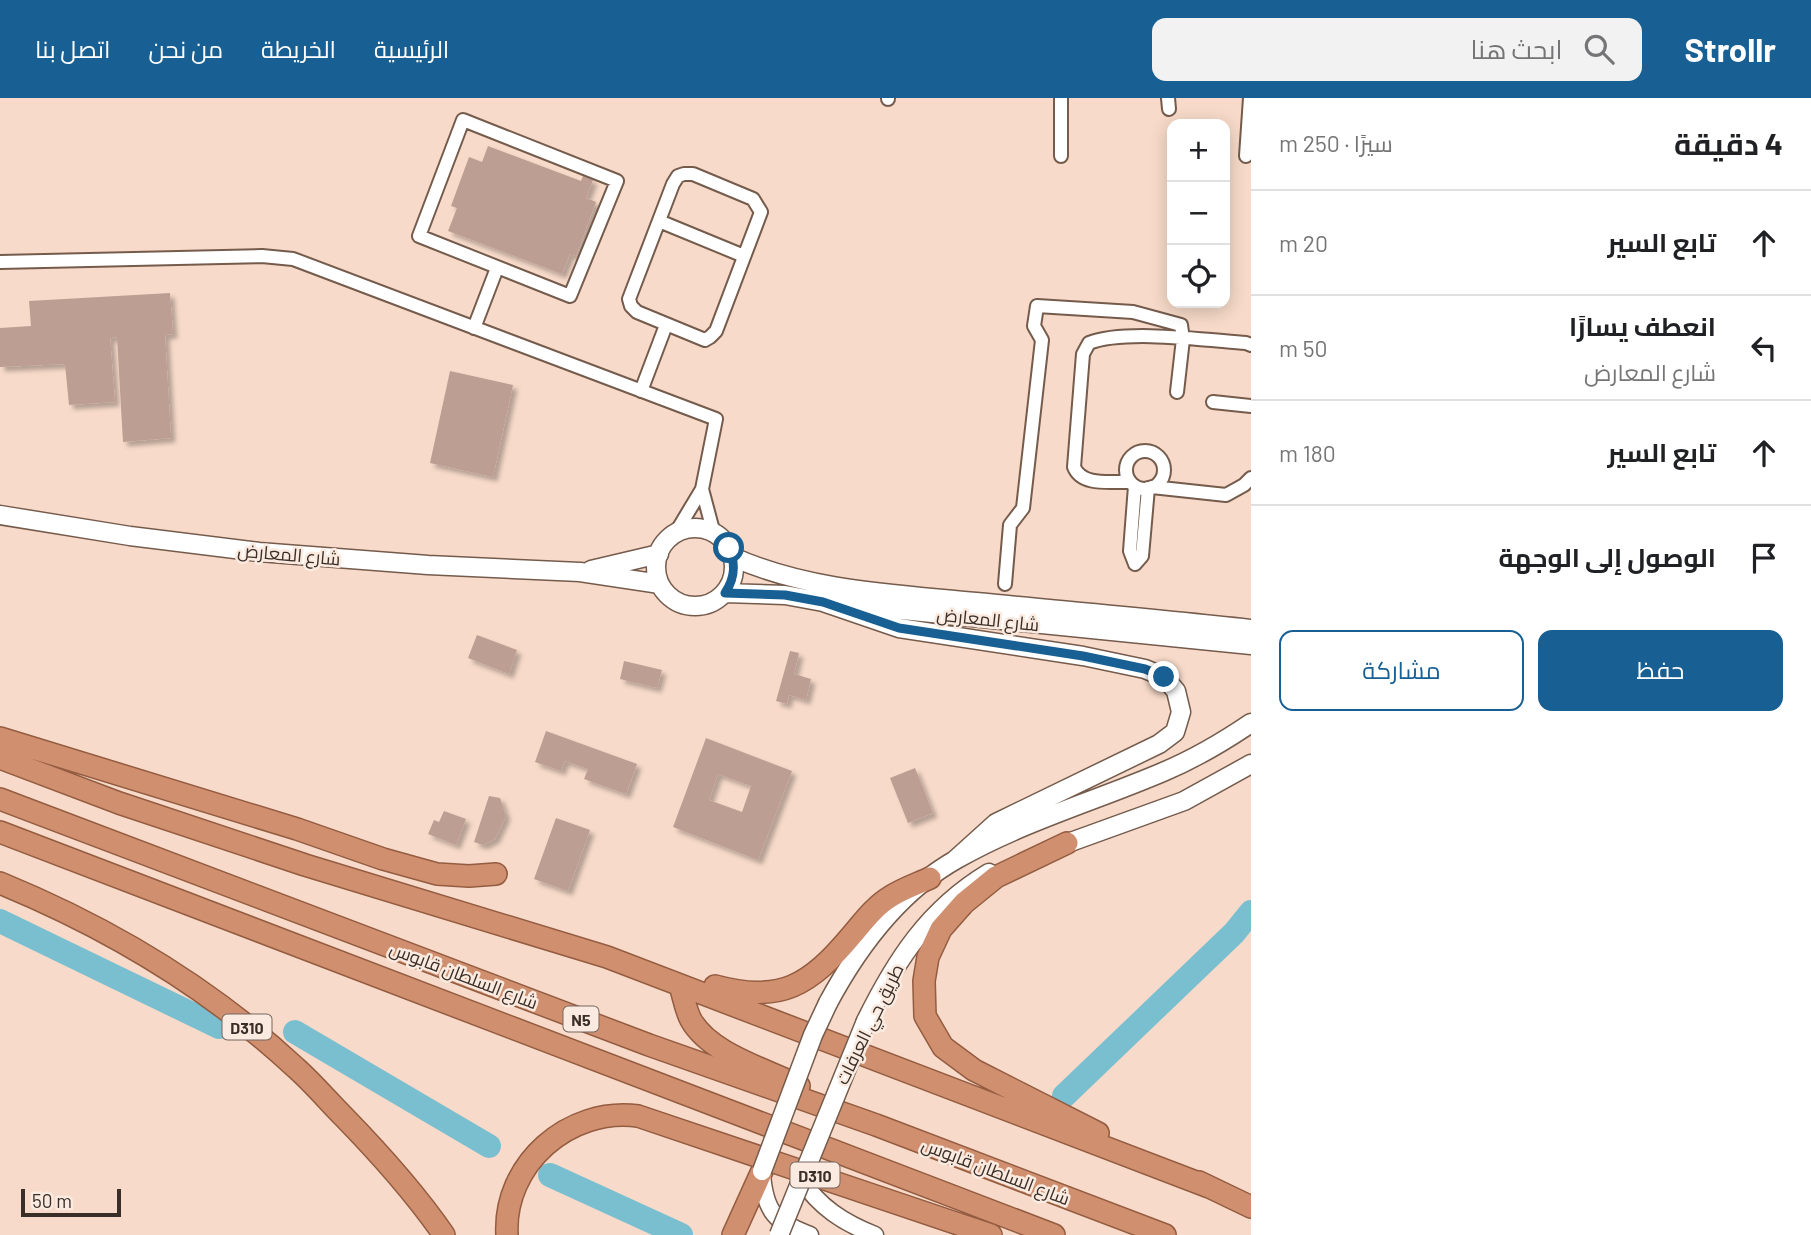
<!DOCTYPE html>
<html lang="ar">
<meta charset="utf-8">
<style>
:root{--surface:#fff;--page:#f2f2f2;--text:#202124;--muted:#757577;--line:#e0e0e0;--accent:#185f93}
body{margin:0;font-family:Barlow,Cairo,sans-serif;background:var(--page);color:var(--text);direction:rtl}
.controls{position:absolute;right:21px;top:21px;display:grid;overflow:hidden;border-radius:14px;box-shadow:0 4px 18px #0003}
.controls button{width:63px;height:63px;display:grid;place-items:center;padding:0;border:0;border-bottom:2px solid var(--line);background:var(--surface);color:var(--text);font:35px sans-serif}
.scale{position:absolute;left:21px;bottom:18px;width:100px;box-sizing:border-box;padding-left:7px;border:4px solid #3a2f28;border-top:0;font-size:19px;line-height:24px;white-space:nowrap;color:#3a2f28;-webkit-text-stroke:5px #fbeadf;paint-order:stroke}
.stop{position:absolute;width:21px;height:21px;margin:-16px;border:5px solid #185f93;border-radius:50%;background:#fff}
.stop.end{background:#185f93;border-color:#fff;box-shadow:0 2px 7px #0008}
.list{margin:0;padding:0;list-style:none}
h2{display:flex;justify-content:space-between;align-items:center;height:91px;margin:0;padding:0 28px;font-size:30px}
h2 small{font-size:23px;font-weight:400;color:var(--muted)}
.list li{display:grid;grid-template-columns:46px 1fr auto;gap:21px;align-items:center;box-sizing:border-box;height:105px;padding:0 28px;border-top:2px solid var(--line)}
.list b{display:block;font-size:26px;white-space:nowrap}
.list p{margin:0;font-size:23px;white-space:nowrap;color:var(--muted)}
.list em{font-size:23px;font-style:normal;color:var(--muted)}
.actions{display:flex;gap:14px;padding:21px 28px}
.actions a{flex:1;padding:16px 0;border:2px solid var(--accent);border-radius:14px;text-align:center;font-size:24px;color:var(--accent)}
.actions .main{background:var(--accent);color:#fff}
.icon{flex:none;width:38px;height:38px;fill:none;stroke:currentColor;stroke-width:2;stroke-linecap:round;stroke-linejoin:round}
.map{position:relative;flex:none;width:1251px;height:1137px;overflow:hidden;direction:ltr}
header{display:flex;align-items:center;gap:42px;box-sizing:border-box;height:98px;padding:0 35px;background:var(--accent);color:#fff}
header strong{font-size:33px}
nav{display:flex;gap:38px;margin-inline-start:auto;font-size:24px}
.search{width:490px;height:63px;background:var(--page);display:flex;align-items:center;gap:18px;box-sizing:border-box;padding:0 24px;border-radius:14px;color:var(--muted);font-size:26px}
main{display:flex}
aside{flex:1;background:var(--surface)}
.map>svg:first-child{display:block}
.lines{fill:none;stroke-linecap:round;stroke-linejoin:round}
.river{stroke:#79bfd0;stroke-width:24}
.building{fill:#bc9e93;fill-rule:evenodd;filter:url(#shadow)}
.minor-casing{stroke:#745b4c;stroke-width:16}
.tertiary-casing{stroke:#745b4c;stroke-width:19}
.secondary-casing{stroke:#745b4c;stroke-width:21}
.trunk-casing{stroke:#945c40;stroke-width:24}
.minor{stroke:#fff;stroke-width:12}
.tertiary{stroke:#fff;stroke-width:16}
.secondary{stroke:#fff;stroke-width:18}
.trunk{stroke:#d09070;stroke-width:21}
.secondary-bridge-casing{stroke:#745b4c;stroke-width:21;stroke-linecap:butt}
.secondary-bridge{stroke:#fff;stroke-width:18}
.route{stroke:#185f93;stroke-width:9}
.labels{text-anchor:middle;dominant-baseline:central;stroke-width:5;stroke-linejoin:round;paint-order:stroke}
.shield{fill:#fbeadf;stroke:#74675f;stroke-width:2}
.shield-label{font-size:16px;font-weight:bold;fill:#3a2f28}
.street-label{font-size:18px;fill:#3a2f28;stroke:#fbeadf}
</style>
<header>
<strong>Strollr</strong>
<div class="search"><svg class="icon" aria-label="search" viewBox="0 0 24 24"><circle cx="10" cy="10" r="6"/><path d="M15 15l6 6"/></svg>ابحث هنا</div>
<nav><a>الرئيسية</a><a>الخريطة</a><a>من نحن</a><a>اتصل بنا</a></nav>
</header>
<main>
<aside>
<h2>4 دقيقة<small>سيرًا · 250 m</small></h2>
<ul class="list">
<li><svg class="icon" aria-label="ahead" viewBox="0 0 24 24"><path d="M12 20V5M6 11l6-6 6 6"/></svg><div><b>تابع السير</b></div><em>20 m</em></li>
<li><svg class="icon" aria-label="left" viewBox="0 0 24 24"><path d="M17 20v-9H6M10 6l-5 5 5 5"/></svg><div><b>انعطف يسارًا</b><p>شارع المعارض</p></div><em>50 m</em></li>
<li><svg class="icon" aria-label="ahead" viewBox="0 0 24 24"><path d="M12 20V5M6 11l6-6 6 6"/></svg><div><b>تابع السير</b></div><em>180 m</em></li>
<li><svg class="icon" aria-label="arrive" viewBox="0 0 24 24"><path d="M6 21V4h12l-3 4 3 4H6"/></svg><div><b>الوصول إلى الوجهة</b></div></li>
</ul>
<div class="actions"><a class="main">حفظ</a><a>مشاركة</a></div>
</aside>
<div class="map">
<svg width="1251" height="1137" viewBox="0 0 1251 1137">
<defs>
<filter id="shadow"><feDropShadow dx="4.5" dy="4.5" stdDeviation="2" flood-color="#0004"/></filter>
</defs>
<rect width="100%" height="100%" fill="#f7dac9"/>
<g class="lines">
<path class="river" d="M0,823l219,106
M295,934l194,114
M1064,998l170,-163 17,-21
M550,1077l131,60"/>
</g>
<path class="building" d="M488,48l93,35 2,-5 10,4 -7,18 10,4 -20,54 -6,-2 -8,20 -114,-43 9,-23 -6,-2 18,-49 13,5z
M170,195l3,41 -8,1 6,103 -48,4 -6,-105 -7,1 5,64 -46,3 -4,-41 -65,3v-39l31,-2 -2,-25z
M450,273l63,14 -20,92 -63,-14z
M477,537l40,15 -8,24 -41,-16z
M790,553l9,2 -5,21 17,5 -5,21 -17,-5 -2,9 -11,-3z
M624,563l38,9 -5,18 -37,-9z
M546,633l91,33 -11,30 -42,-15 4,-10 -23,-8 -4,10 -26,-9z
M706,640l86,33 -34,89 -85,-33zM718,676l33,12 -9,26 -33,-12z
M915,670l18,45 -25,10 -18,-45z
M489,698l11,2 6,18 -11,23 -12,6 -9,-3z
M444,713l22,8 -10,26 -28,-11 6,-14 5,2z
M556,720l34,12 -22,61 -34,-12z"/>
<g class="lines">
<g class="minor-casing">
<path id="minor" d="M888,0v1
M1168,0l1,11
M463,22l154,61 -47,115 -151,-60z
M1061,58v-58
M1246,58l4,-58
M684,76h9l60,25 8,13 -45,119 -6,6 -5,3 -68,-28 -6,-6 -2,-7 44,-115 5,-8z
M659,123l85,35
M0,164l262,-6 31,3 423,160 -14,70 -27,45
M474,230l23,-60
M641,293l25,-66
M1213,304l38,4
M1126 372a19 19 0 1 1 38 0a19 19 0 1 1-38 0Z
M1130,384c-18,-1 -48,5 -56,-15l9,-113 6,-11c35,-14 117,-3 157,0l5,2
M1152,389l74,8 18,-10 7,-7
M702,391l12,45
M1135,466l-5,-13 5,-65
M1135,466l7,-8 6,-68
M1005,486l5,-59 13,-17 19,-168 -8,-14 3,-20 96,6 48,13 2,14 -6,53"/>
</g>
<g class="tertiary-casing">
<path id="tertiary" d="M762,1076c3,38 13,48 48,61
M801,1081c18,28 43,44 74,56"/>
</g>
<g class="secondary-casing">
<path id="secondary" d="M0,417l130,21 129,16 169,13 152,7 80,12
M656 469a39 39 0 1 1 78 0a39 39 0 1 1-78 0Z
M733,459c76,34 162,37 243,45 92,9 184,17 275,27
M591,472l68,-16
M725,495l60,2 38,7 428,43
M823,504l76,26 184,28 62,13 19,8 12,14 5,21 -6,20 -16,12 -163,79 -41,37
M1054,750l130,-47 67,-37
M828,905c30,-56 72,-112 129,-144 65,-37 138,-58 206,-87 31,-13 60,-30 88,-49
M866,923c30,-61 63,-112 123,-148"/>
</g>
<g class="trunk-casing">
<path id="trunk" d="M0,640l297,91 86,30 54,15 32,2 27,-2
M0,660l119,45 186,62 302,92 602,230
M0,701l649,246 227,80 289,110
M0,734l1054,403
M1067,745l-71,34 -32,26 -23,26 -13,28 -4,24 1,35 18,31 31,23 124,63
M0,785c107,44 210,105 296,185 17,15 32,33 48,49 36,37 71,76 100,118
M715,888c66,18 95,-1 137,-51 11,-13 23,-29 38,-38 12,-8 27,-13 40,-19
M681,891c3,10 5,22 10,31 19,34 75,49 108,66
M1199,1084l52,25
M507,1137c-4,-71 62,-128 131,-119l353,119
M733,1137l29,-64"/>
</g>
<use href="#minor" class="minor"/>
<use href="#tertiary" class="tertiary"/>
<use href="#secondary" class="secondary"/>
<use href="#trunk" class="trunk"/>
<g class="secondary-bridge-casing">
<path id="secondary-bridge" d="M762,1073l51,-136 15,-32
M779,1137l87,-214"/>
</g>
<use href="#secondary-bridge" class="secondary-bridge"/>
</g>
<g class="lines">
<path class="route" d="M729,450c7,16 6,30 -4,45l60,2 38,7 76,26 184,28 62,13 19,8"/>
</g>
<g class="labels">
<g class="shield">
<rect x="563.5" y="908.5" width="35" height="25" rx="5"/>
<rect x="222.5" y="916.5" width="49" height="25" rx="5"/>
<rect x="790.5" y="1064.5" width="49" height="25" rx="5"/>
</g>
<g class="shield-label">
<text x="581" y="921">N5</text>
<text x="247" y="929">D310</text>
<text x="815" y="1077">D310</text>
</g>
<g class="street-label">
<text transform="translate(289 456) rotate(5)">شارع المعارض</text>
<text transform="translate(988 521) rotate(6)">شارع المعارض</text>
<text transform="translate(464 877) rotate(21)">شارع السلطان قابوس</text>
<text transform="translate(869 926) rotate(-64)">طريق حي العرفات</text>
<text transform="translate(996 1073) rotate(21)">شارع السلطان قابوس</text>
</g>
</g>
</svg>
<div class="controls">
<button>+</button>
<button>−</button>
<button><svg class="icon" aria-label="locate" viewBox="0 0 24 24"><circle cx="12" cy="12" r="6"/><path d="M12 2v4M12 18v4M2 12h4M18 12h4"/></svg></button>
</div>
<div class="scale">50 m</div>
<div class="stop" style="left:729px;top:450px"></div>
<div class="stop end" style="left:1164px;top:579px"></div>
</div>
</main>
